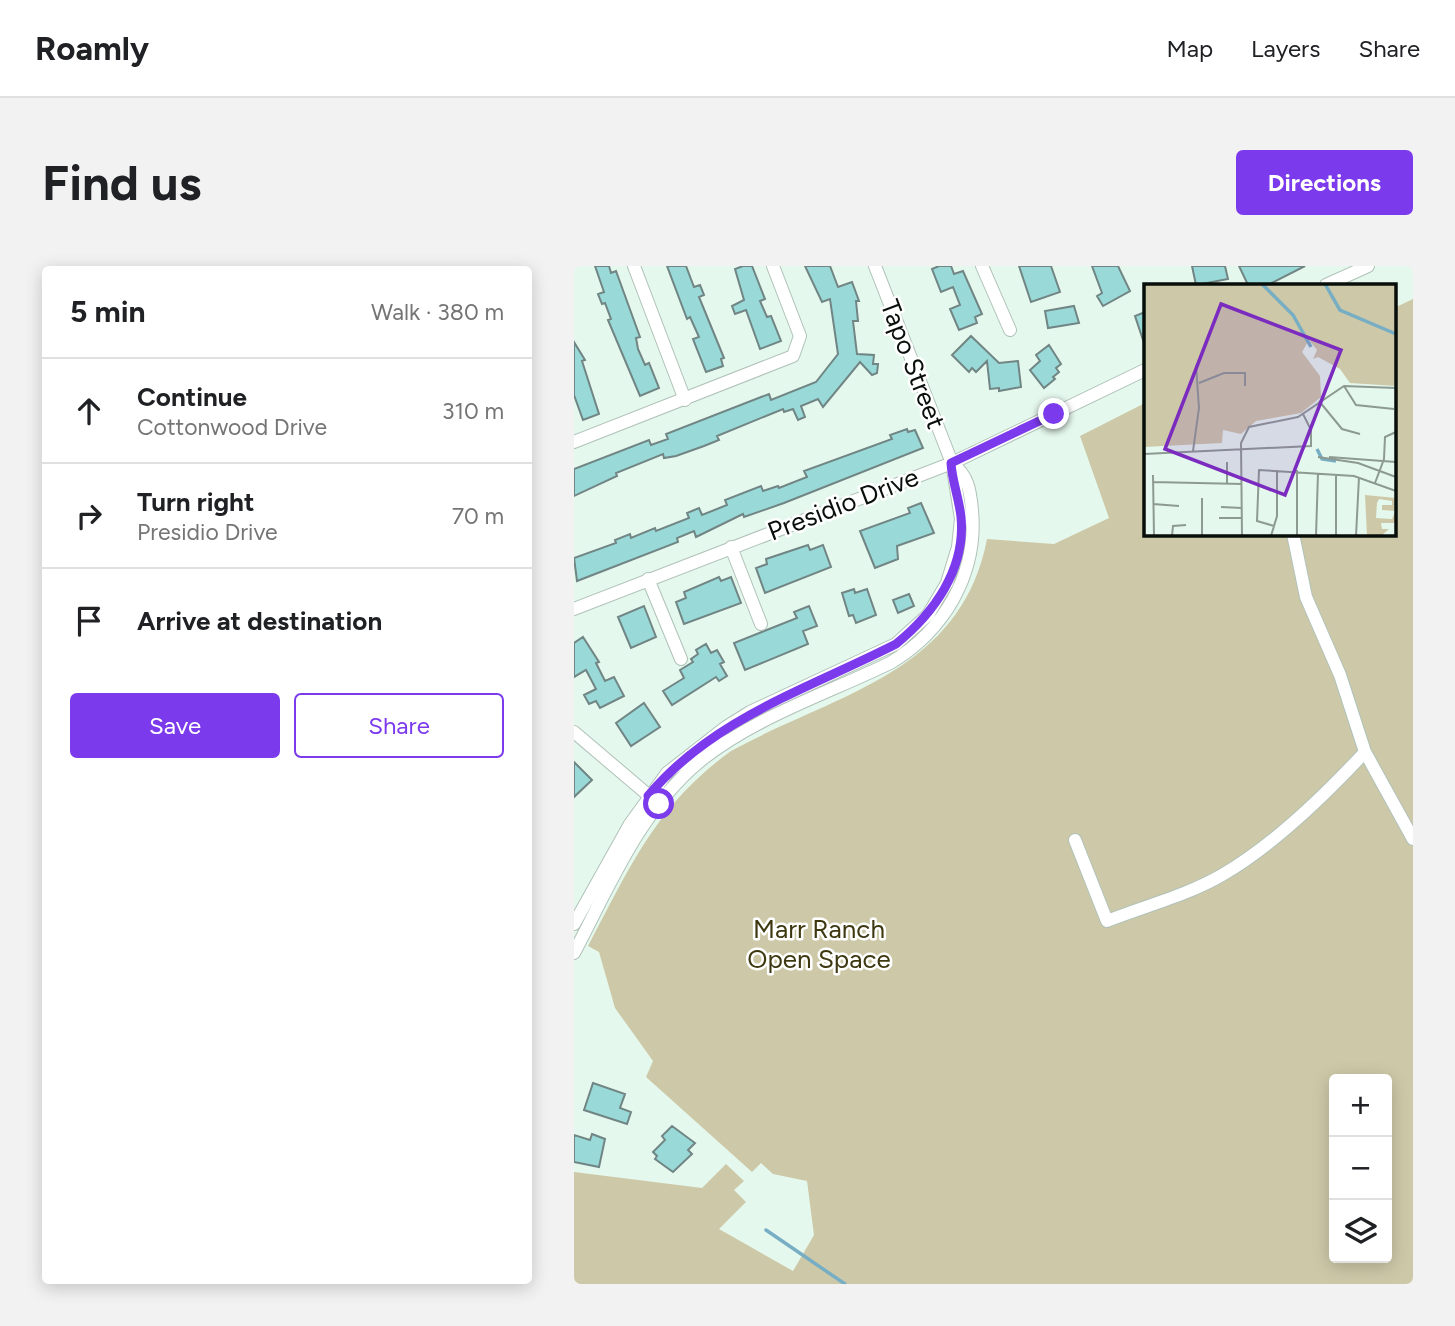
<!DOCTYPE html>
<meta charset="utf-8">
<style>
:root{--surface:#fff;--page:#f2f2f2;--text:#202124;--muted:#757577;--line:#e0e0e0;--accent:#7c3aed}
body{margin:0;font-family:Figtree,sans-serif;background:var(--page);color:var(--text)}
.controls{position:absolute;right:21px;bottom:21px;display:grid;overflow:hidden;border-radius:7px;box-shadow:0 4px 18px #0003}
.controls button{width:63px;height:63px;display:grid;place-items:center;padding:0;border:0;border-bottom:2px solid var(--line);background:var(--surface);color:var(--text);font:35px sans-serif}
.stop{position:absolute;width:21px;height:21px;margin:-16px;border:5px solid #7c3aed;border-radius:50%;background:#fff}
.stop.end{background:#7c3aed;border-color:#fff;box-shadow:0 2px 7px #0008}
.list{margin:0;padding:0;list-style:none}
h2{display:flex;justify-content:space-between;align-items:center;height:91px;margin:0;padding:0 28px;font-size:30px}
h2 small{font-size:23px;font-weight:400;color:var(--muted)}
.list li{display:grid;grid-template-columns:46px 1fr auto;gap:21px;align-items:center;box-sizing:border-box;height:105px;padding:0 28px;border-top:2px solid var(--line)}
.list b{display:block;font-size:26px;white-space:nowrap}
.list p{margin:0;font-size:23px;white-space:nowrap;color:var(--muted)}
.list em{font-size:23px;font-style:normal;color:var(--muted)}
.actions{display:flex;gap:14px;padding:21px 28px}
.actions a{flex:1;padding:16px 0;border:2px solid var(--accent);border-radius:7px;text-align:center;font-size:24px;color:var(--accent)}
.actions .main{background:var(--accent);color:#fff}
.icon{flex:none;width:38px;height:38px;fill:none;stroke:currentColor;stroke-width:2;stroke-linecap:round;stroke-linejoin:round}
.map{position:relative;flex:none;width:839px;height:1018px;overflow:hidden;border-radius:7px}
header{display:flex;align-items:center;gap:42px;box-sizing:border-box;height:98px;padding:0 35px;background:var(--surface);border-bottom:2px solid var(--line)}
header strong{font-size:33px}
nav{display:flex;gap:38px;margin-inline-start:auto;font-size:24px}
.intro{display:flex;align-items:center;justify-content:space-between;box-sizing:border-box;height:168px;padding:0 42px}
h1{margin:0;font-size:49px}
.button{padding:18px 32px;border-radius:7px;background:var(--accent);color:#fff;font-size:24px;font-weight:700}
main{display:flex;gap:42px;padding:0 42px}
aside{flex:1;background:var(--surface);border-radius:7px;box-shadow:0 4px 18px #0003}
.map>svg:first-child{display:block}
.green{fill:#cdc9a8;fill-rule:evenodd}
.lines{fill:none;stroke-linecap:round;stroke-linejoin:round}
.stream{stroke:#77aec4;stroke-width:3.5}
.building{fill:#99dad8;stroke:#708584;stroke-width:2}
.minor-casing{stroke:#b0c2b8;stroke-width:14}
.minor{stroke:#fff;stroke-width:12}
.route{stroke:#7c3aed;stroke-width:9}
.labels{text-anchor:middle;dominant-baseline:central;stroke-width:5;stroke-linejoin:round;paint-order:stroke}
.street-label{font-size:26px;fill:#080e0a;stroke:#fff}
.park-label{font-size:26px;fill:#3e3811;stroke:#fff}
.inset-river{fill:none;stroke:#77aec4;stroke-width:3.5}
.inset-road{fill:none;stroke:#8d9a92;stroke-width:2}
.view{fill:#7b2cbf;fill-opacity:0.15;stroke:#7b2cbf;stroke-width:3.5}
.inset-edge{fill:none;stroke:#080e0a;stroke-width:3.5}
</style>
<header>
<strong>Roamly</strong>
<nav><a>Map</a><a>Layers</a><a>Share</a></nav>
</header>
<div class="intro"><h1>Find us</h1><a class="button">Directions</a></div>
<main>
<aside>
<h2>5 min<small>Walk · 380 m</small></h2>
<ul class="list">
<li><svg class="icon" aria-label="ahead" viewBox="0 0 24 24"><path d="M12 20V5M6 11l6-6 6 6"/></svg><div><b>Continue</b><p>Cottonwood Drive</p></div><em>310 m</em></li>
<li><svg class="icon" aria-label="right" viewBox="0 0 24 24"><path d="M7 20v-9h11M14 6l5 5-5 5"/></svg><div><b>Turn right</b><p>Presidio Drive</p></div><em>70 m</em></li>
<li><svg class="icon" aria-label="arrive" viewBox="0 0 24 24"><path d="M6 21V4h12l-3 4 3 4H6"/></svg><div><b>Arrive at destination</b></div></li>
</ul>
<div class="actions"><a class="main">Save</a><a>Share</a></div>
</aside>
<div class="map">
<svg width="839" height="1018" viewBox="0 0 839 1018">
<rect width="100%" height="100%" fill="#e5f8ed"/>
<path class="green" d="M839,33v985h-839v-112l128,16 24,-24 18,17 -10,9 12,12 -27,27 74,42 21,-36 -7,-54 -34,-7 -12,-11 -9,9 -106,-95 7,-16 -38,-53 -16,-56 -11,-6c42,-79 68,-141 143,-195 103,-57 230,-77 256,-212l67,5 55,-26 -29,-82 65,-33v131h249v-226zM760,813h53v179h-53z"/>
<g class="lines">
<path class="stream" d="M192,964l79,54"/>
</g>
<path class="building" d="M21,0h14l2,7 5,-2 24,66 -4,1 2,11 7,16 4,-2 10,25 -19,8 -32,-76 3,-1 -6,-16 -3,1 -4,-10 6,-2z
M93,0h19l8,21 6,-2 4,10 -5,2 25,61 -3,1 2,7 -17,6 -13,-33 6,-2 -9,-20 -3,2z
M169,0h9l13,33 -5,2 7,16 4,-1 10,25 -21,8 -14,-39 -11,4 -3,-8 12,-6 -9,-31z
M231,0h25l8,21 14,-5 7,19h-3l2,20h-5l4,33 17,1 -1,9h5l-1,9 -5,2 -12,-13 -37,45 -5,-8 -17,7 4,11 -7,3 -5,-11 -9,3 -1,-3 -66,27 2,4 -15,6 -28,10 -12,2 -1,-4 -47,19 1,3 -43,20v-27l75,-29 2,5 17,-6 -2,-5 103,-40 2,6 45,-18 22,-28 -8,-55 -8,3z
M365,0h12l3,8 9,-3 19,43 -7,3 2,6 -18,7 -9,-21 10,-4 -7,-18 -12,5 -9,-23z
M445,0h32l9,26 -29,10z
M518,0h26l12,25 -27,15 -6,-10 5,-3z
M618,0h33l3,13 -32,6z
M665,0h66l-37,19h-20z
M500,40l5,17 -31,5 -3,-17z
M571,46v30l-1,1 -9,-27z
M397,70l28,27 19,-2 3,26 -22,4v-3l-9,1 -3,-28 -11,11 -4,-4 -3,4 -17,-17z
M0,76l11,18 -3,1 17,53 -16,6 -9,-25z
M475,79l12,19 -5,4 3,4 -6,5 2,2 -11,9 -14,-18 10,-9 -4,-6z
M333,163l1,3 7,-2 8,18 -139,55 -40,14 -1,-3 -47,23 -2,-6 -17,7 1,4 -101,39 -3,-23 42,-15 -1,-3 15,-6 1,4 24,-10 1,3 33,-13 -2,-5 12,-5 3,7 25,-10 -2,-5 36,-14 2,5 15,-5 1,2 28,-11 -3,-6 88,-32 -2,-4z
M347,237l13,30 -37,13 1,13 -23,9 -15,-37 50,-18 -2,-5z
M234,279l2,5 13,-5 8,22 -66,26 -9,-25 11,-4 -1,-5z
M145,311l2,4 10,-4 10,26 -57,21 -8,-22 10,-4 -2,-6z
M280,323l1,4 12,-4 9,26 -20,8 -3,-8 -4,1 -7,-23z
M335,328l5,12 -16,7 -5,-13z
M70,340l12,31 -25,11 -13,-31z
M235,340l8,20 -14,5 5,13 -63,26 -11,-27 63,-25 -3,-6z
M9,371l16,25 -3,1 9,18 9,-4 10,19 -24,12 -4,-7 -7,3 -5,-9 12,-6 -10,-19 -12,7v-34z
M132,378l5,9 6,-3 7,12 -4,2 7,12 -8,5 -3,-4 -44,28 -9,-14 21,-13 -4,-8 13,-8 -2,-3 7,-5 -2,-4z
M70,437l16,24 -29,19 -15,-23z
M0,496l18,18 -18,17z
M19,817l32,11 -5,14 11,4 -4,12 -43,-14z
M98,860l23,17 -7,7 4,4 -19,18 -18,-13 2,-3 -4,-4 12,-12 -3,-4z
M18,868l13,5 -6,28 -25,-5v-27l16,5z"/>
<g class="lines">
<g class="minor-casing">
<path id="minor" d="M60,0l51,134
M408,0l28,64
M752,19l42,-19
M0,176l219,-86 7,-20 -27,-70
M719,268l13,63 34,78 25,77 48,87
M157,281l30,77
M74,313l33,80
M0,343l378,-146 193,-93
M0,466l80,68
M501,574l32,81c38,-15 81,-26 115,-46 50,-29 104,-81 143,-123
M0,658l56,-100 37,-51 59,-46 24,-15 146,-68 32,-29 19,-32 11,-36 3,-28 -9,-56 -77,-197
M0,687c35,-66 66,-143 126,-192 55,-44 126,-67 190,-98 54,-32 88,-89 82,-153 -2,-21 -4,-34 -20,-47"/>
</g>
<use href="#minor" class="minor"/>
</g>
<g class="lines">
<path class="route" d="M85,538l-11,-8c65,-78 160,-107 248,-152 38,-31 70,-75 65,-127 -2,-19 -9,-36 -10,-54l103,-49"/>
</g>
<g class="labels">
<g class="street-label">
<text transform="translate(339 98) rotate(69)">Tapo Street</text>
<text transform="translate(269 238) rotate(-21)">Presidio Drive</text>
</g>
<g class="park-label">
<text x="245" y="663">Marr Ranch<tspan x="245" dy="30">Open Space</tspan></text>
</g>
</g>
<g transform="translate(570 18)">
<rect width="252" height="252" fill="#e5f8ed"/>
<path d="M0,0h252v102l-46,-3 -10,-14 -22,-12 -5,2 4,-9 -8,-10 -7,12 18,24 1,21 -20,16 -45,8 -15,13 -18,-4 -1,13 -78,4zM221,211l31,3v13l-14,-1v-5h10v-4l-13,-2 -2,4 -1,15 16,1 3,-7 1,4v7h-15l1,6h7l-8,7h-14z" fill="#cdc9a8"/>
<path class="inset-river" d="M118,0l31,31 18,32M181,0l15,26 56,24M173,165l5,10 14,2"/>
<path class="inset-road" d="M55,99l25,-10h21v13M200,102l12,19 38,4M175,117l23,28 18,5M49,167l6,-43 -3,-43M0,170l167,-8v-16l-8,-16M174,173l40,6 38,14M185,173l67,5M83,178v22M9,191l1,61M9,198l89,2M231,199l9,-24 1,-22 11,-5M58,214v38M9,220l26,2M77,223l21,1M75,234h23M130,242l-17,-5 2,-51 95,6 42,15M28,252l1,-10 13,-1M98,252l-1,-93 8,-16 49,-10 46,-31 52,2M127,252l6,-20v-46M153,252v-66M172,252l2,-63M192,252v-61M212,252l3,-59"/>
<path class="view" d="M77,20l120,46 -56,145 -120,-46z"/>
<rect width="252" height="252" class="inset-edge"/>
</g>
</svg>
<div class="controls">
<button>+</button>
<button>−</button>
<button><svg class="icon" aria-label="layers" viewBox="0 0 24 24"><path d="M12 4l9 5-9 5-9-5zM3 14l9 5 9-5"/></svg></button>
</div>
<div class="stop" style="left:85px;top:538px"></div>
<div class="stop end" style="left:480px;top:148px"></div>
</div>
</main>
